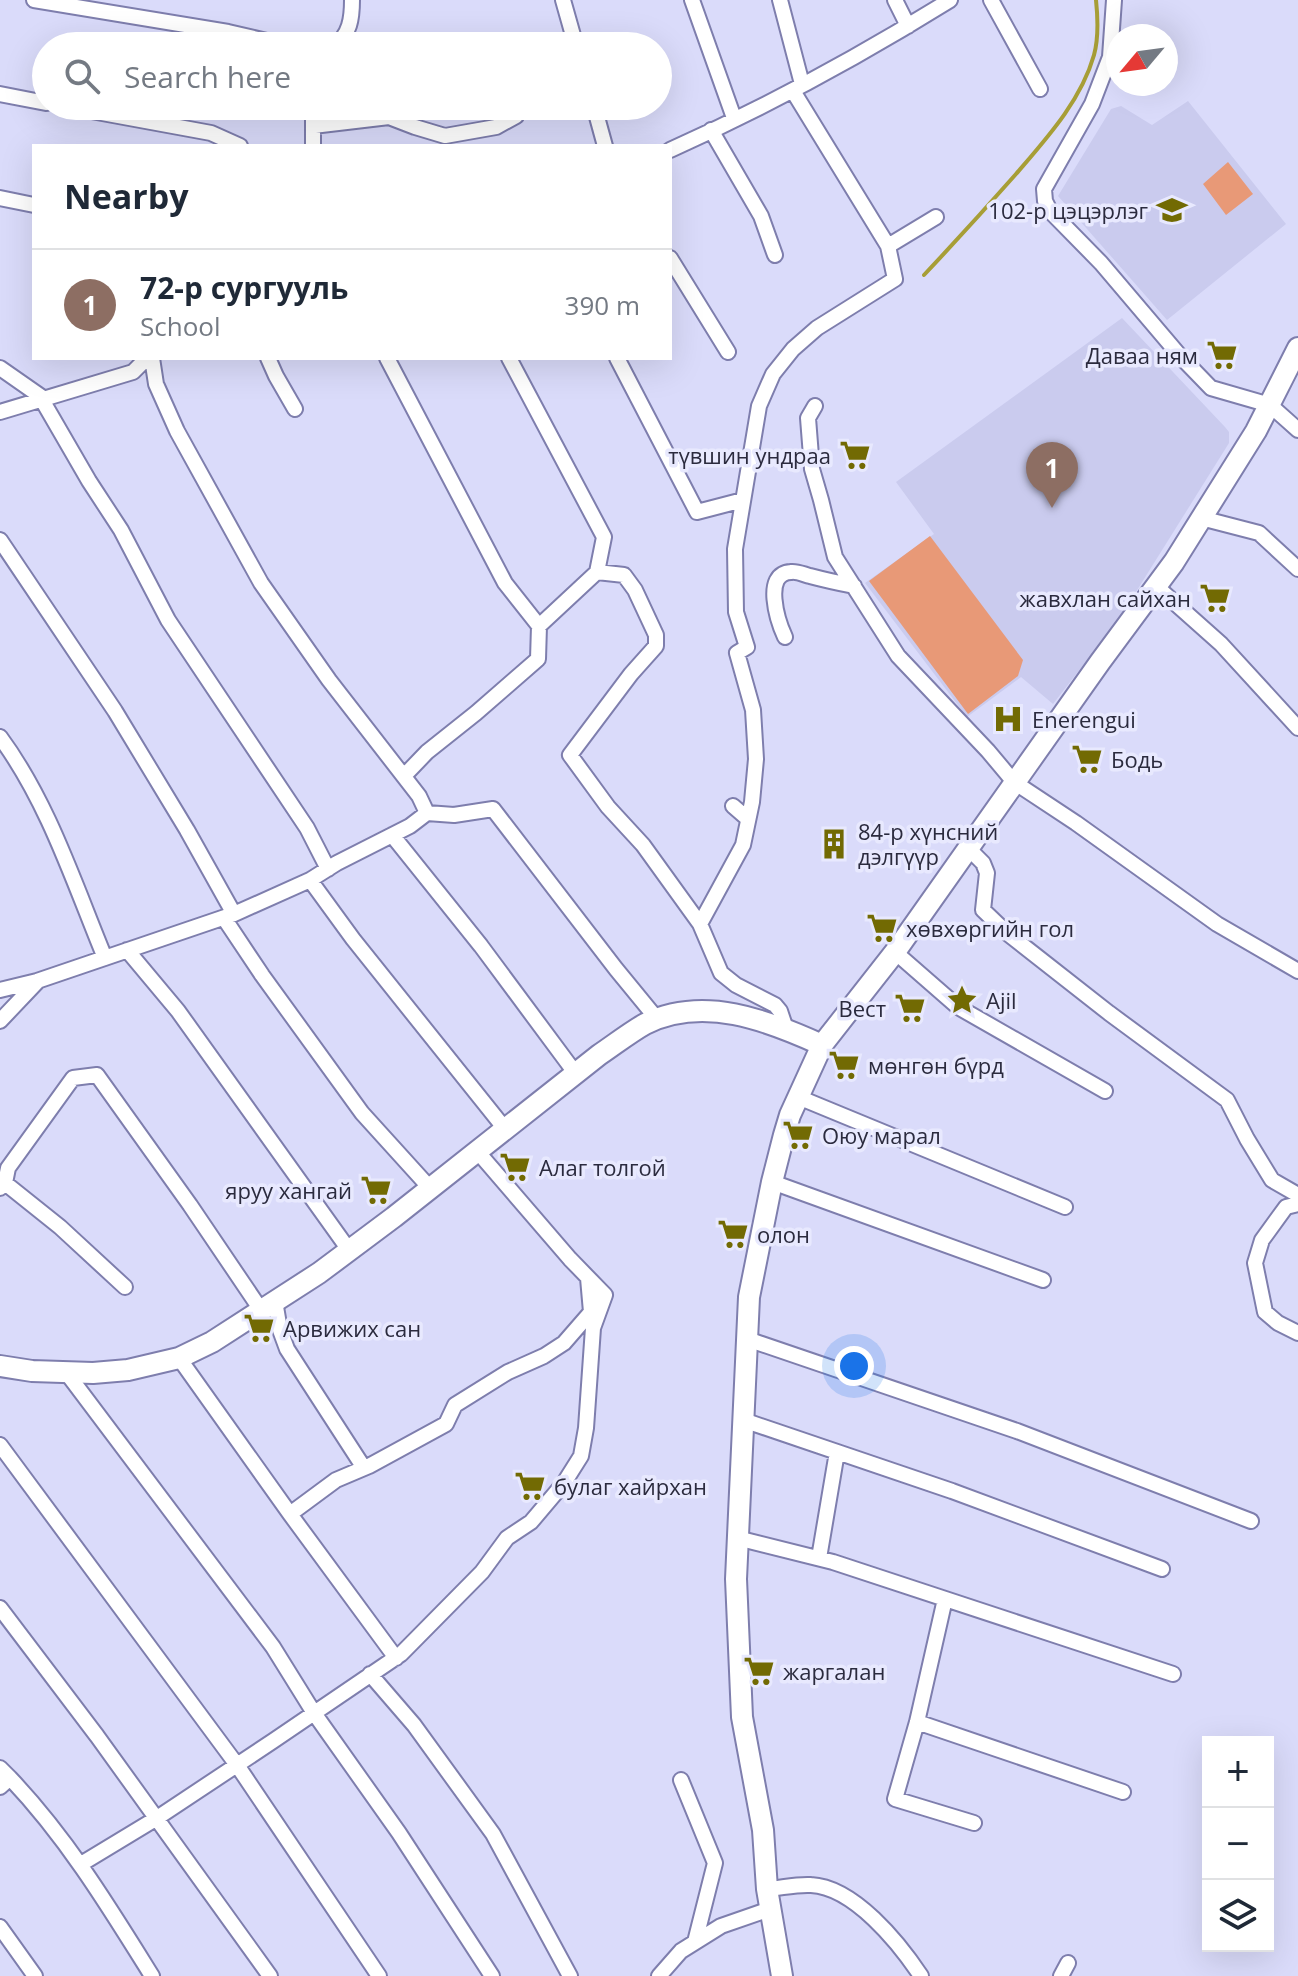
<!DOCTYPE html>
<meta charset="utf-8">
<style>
:root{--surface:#fff;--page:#f2f2f3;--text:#1f2937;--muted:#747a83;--line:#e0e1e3;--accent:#111827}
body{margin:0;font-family:"Open Sans",sans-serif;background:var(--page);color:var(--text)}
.controls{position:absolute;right:24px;bottom:24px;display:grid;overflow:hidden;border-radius:0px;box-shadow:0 8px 32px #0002}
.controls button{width:72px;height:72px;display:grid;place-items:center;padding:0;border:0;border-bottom:2px solid var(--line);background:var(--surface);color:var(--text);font:40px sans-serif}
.compass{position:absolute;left:1106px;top:24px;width:72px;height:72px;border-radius:50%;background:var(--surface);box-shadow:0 8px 32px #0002;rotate:241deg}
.you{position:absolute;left:854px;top:1366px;width:28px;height:28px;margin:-20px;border:6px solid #fff;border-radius:50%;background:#1a73e8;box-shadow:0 0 0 12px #1a73e833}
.badge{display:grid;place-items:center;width:52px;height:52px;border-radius:50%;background:var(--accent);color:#fff;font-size:26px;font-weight:700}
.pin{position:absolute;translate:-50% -66px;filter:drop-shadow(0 2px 4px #0008)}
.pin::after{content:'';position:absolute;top:42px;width:28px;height:24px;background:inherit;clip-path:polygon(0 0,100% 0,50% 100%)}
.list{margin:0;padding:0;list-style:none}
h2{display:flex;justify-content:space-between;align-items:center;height:104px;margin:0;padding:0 32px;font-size:34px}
h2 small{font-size:26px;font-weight:400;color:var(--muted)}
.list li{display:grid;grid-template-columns:52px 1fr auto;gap:24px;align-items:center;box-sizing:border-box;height:112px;padding:0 32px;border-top:2px solid var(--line)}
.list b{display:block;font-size:30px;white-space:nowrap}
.list p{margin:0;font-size:26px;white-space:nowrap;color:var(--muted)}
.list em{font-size:26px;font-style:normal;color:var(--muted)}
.icon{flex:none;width:44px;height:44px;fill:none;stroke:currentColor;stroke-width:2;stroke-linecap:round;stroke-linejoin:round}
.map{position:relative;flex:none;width:1298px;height:1976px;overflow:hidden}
.search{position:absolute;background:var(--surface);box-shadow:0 8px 32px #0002;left:32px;top:32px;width:640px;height:88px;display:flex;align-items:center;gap:20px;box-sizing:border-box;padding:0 28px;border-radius:44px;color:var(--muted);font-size:30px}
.panel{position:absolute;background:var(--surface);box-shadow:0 8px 32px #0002;left:32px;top:144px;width:640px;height:216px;border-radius:0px}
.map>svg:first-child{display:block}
.built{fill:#cacbee}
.green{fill:#e89977}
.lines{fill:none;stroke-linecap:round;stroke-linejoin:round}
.stream{stroke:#a79e36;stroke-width:4}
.street-casing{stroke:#7e7ead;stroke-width:18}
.secondary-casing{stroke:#7e7ead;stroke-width:24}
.street{stroke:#fff;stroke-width:14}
.secondary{stroke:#fff;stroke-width:20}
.labels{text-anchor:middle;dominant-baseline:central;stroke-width:7;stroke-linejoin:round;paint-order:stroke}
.poi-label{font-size:22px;fill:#2b2b3e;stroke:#e8e9fe;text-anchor:start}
</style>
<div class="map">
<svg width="1298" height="1976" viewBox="0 0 1298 1976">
<rect width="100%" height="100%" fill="#dadbfa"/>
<path class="built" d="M1188,101l98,123 -119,96 -109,-124 53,-87 10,-3 31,19z
M1122,318l103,109 4,5v11l-110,176 -66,85 -32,-27 -54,40 -102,-134 69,-49 -38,-52z"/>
<path class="green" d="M1228,162l25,32 -27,21 -23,-31z
M930,536l93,124 -5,16 -50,38 -99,-133z"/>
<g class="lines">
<path class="stream" d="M924,275c32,-34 62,-67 92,-101 30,-35 65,-73 78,-119 5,-18 4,-36 2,-55"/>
<g class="street-casing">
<path id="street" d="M34,0l194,32 60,14
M563,0l13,46
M692,0l42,118
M780,0l22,84
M895,0l13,26
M991,0l49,89
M1114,0l-4,57 -18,47 -48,85 1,12 5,10 51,52 79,93 31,32 59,17 28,25
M334,46c16,-11 18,-28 18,-46
M0,94l46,9
M64,106l147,27 29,13
M594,106l11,40
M313,126l76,-9 26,10 30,9 51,-9 20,-11v-10
M711,130l50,86 14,39
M313,146v-31l2,-9
M670,150c96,-43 190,-94 280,-150
M0,198l34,7
M888,246l48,-29
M670,258l58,94
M152,358l4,26 21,47 84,152 68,97 90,116 8,17 27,2 39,-6 123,160 41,50
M268,358l8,18 19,33
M387,358l118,225 34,43
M617,358l80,154 46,-12
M0,368l43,30 2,7 44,76 32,49 47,90 139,208 21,41
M815,406l-7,12 4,51 9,31 14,57 63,99 90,95 26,31 62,41 141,101 81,47
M0,412l133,-40 14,-14
M1201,518l58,15 39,36
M0,540l115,171 72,119 47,84
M597,572l27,3 11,15 21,45v11l-25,28 -61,81 38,52 35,38 57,79 21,49 15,12 39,20 5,6 6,18
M1157,587l64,57 77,84
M785,637c-7,-15 -23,-64 6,-65 6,-1 14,3 19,4 15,4 29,7 44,10
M0,737c48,65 74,146 105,221
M404,776l23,-24 49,-39 62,-54 1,-33 58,-54 7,-35 -95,-179
M733,806l15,13
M392,835l89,111 95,128
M968,848l15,15 4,10 -4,37 24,23 102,80 118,87 20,39 25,41 26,15
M310,880l43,59 152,190
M224,918l38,57 100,138 68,75
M700,924l43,-79 9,-43 4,-43 -3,-49 -16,-57 10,-6 -11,-35 -1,-63 24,-143 14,-32 20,-25 24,-21 78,-49 -7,-33 -95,-155
M127,950l51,61 171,239
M895,952l63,55 147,84
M0,990l37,-9 197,-67 76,-34 27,-17 73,-37 17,-13
M0,1021l37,-39
M798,1097l267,110
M772,1182l271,98
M5,1183l55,44 65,60
M0,1188l5,-5 3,-15 65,-90 24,-3 93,130 71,105
M1298,1204l-12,3 -24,33 -7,23 10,49 13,11 20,10
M275,1301l5,29 7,19 77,119
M747,1339l270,92 234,90
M179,1358l111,156 106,144
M66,1372l207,275 41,66 85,120 93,143
M743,1420l209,71 210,78
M0,1445l237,320 142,211
M290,1514l46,-34 33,-14 77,-42 9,-19 53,-33 36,-16 20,-13 27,-31 -3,-34
M737,1538l96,24 340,112
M819,1558l18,-106
M945,1599l-28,123 -22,77 79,24
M0,1608l97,128 173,240
M370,1674l44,51 79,109 77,142
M917,1722l206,70
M0,1768l10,10 -10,9
M10,1778c57,60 99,129 142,198
M681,1780l34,83 -20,79
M81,1864l76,-46 116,-77 128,-87 81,-82 25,-34 24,-16 33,-39 17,-27 5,-28 7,-100 12,-33 -35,-36 -93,-108
M767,1889c14,-1 30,-5 44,-4 43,2 88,58 110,91
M0,1927l35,49
M659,1976l22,-25 40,-25 49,-17
M1061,1976l7,-13"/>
</g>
<g class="secondary-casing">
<path id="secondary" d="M0,1366l32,5 61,2 35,-3 51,-12 33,-16 107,-69 75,-56 205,-162c15,-10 30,-22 46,-31 58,-29 122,-4 177,21
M782,1976l-15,-87 -4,-59 -21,-113 -6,-138 13,-282 23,-115 12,-47 6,-20 32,-70 73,-93 205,-290 74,-100 82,-131 42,-83"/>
</g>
<use href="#street" class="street"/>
<use href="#secondary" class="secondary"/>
</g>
<defs>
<g id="school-bare" transform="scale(2.4)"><path d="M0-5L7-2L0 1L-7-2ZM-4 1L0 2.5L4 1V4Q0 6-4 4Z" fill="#726a03" stroke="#e8e9fe" stroke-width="2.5" paint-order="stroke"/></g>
<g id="supermarket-bare" transform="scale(2.4)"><path d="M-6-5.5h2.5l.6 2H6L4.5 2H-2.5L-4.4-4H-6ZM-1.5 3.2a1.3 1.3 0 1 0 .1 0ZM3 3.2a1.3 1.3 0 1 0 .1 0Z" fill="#726a03" stroke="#e8e9fe" stroke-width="2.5" paint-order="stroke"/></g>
<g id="hospital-bare" transform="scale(2.4)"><path d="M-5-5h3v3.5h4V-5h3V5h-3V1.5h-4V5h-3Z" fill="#726a03" stroke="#e8e9fe" stroke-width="2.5" paint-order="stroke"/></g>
<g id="building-bare" transform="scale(2.4)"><path d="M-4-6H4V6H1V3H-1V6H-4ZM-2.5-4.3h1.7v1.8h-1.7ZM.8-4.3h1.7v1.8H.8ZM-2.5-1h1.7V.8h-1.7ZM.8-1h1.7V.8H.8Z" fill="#726a03" stroke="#e8e9fe" stroke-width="2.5" paint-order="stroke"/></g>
<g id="sight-bare" transform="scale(2.4)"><path d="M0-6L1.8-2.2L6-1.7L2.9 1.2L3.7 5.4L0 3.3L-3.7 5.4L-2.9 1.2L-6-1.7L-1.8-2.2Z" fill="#726a03" stroke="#e8e9fe" stroke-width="2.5" paint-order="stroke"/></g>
</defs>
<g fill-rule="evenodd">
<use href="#school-bare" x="1172" y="210"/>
<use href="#supermarket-bare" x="1222" y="355"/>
<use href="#supermarket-bare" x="855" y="455"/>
<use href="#supermarket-bare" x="1215" y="598"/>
<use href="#hospital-bare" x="1008" y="719"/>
<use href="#supermarket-bare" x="1087" y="759"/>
<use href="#building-bare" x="834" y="844"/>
<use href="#supermarket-bare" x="882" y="928"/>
<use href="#sight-bare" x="962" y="1000"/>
<use href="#supermarket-bare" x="910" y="1008"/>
<use href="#supermarket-bare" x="844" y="1065"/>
<use href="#supermarket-bare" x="798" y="1135"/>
<use href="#supermarket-bare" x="515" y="1167"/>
<use href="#supermarket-bare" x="376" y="1190"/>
<use href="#supermarket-bare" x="733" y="1234"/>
<use href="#supermarket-bare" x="259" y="1328"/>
<use href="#supermarket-bare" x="530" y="1486"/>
<use href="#supermarket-bare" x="759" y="1671"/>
</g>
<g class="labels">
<g class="poi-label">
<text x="1148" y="210" text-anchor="end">102-р цэцэрлэг</text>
<text x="1198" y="355" text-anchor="end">Даваа ням</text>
<text x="831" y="455" text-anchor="end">түвшин ундраа</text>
<text x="1191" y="598" text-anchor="end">жавхлан сайхан</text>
<text x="1032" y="719">Enerengui</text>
<text x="1111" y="759">Бодь</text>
<text x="858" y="831">84-р хүнсний<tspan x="858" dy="25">дэлгүүр</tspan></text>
<text x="906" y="928">хөвхөргийн гол</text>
<text x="986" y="1000">Ajil</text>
<text x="886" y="1008" text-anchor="end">Вест</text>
<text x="868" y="1065">мөнгөн бүрд</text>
<text x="822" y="1135">Оюу марал</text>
<text x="539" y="1167">Алаг толгой</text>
<text x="352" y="1190" text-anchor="end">яруу хангай</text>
<text x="757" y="1234">олон</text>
<text x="283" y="1328">Арвижих сан</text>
<text x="554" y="1486">булаг хайрхан</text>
<text x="783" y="1671">жаргалан</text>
</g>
</g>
</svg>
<div class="controls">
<button>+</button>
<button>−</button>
<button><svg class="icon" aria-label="layers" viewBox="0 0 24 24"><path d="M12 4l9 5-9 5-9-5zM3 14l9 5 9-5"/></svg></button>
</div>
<svg class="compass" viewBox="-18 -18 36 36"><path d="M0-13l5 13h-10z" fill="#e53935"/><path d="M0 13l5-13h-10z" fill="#747a83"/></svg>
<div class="you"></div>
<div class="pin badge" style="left:1052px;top:508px;background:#8d6e63">1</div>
<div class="search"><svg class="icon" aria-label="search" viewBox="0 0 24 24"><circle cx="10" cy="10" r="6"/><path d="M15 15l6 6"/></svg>Search here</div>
<section class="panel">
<h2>Nearby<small></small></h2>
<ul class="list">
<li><span class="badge" style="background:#8d6e63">1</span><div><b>72-р сургууль</b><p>School</p></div><em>390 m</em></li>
</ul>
</section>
</div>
